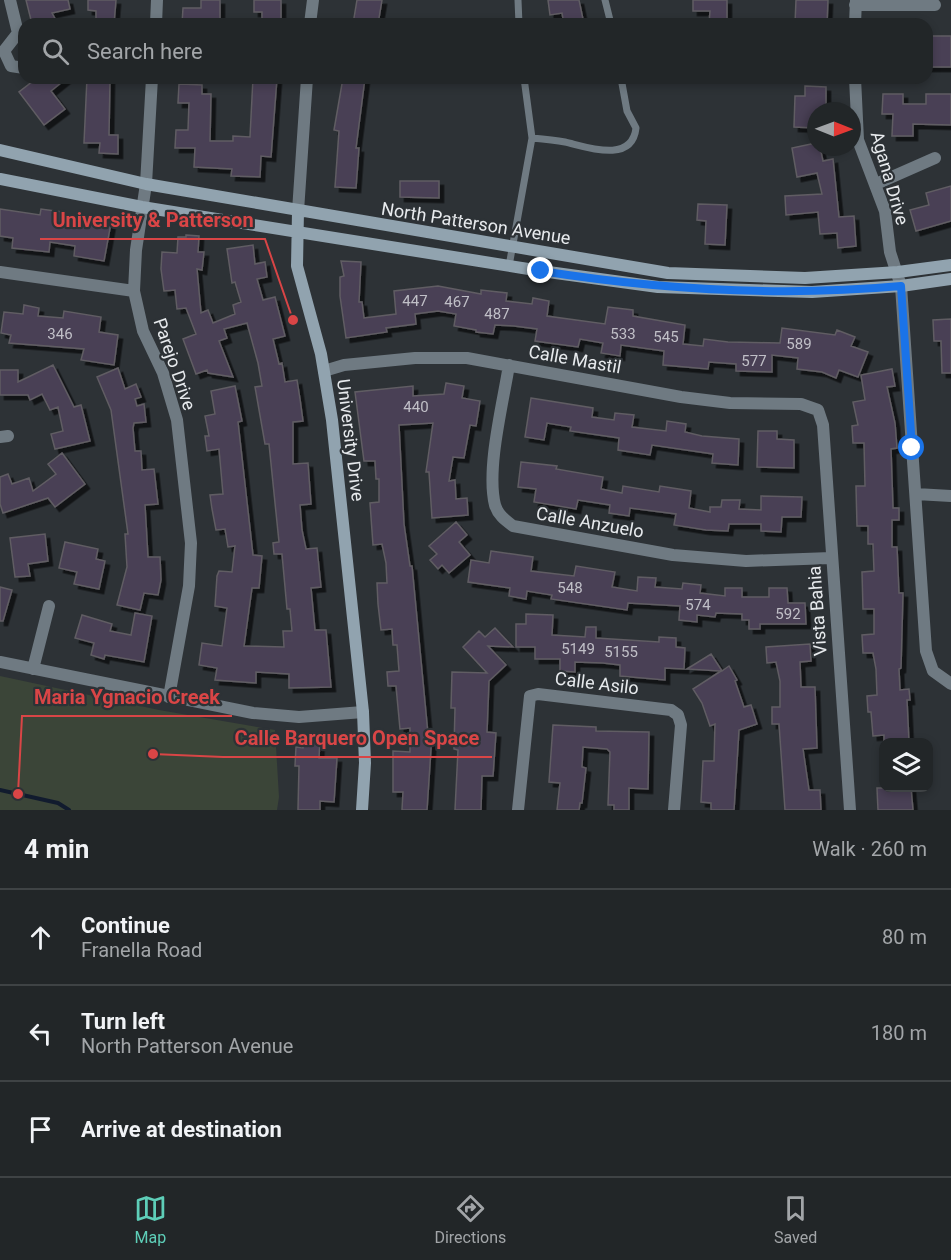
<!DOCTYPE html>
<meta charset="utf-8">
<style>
:root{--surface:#222628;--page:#2e3234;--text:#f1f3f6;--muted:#a2a5a8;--line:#3f4345;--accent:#5eceb8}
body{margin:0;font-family:Roboto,sans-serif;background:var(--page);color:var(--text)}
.controls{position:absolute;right:18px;bottom:18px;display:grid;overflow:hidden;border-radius:12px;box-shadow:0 3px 9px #0003}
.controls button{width:54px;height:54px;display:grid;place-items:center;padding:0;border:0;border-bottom:2px solid var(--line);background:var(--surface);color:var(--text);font:30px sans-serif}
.compass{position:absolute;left:807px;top:102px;width:54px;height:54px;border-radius:50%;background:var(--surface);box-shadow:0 3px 9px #0003;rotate:91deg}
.stop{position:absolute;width:18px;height:18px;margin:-14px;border:4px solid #1a73e8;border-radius:50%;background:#fff}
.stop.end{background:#1a73e8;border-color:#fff;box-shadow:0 2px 6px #0008}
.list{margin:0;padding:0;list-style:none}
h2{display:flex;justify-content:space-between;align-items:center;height:78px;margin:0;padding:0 24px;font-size:26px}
h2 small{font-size:20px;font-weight:400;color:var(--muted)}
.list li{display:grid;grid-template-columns:39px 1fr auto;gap:18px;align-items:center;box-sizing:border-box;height:96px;padding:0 24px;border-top:2px solid var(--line)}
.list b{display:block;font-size:22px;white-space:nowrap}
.list p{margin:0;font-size:20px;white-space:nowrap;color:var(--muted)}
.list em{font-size:20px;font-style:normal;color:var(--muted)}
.icon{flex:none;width:33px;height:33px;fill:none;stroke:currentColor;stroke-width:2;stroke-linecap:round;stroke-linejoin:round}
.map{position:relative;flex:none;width:951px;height:810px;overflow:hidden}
.search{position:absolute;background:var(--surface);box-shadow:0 3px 9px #0003;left:18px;right:18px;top:18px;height:66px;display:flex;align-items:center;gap:15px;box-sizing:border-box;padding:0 21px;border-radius:18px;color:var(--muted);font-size:22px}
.sheet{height:366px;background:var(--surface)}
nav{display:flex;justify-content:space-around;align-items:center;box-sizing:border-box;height:84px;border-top:2px solid var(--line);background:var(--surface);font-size:16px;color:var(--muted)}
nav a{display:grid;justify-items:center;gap:3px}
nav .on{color:var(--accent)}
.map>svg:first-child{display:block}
.green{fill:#3b4538}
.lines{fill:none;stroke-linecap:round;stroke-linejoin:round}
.stream{stroke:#111b2e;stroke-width:4}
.building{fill:#493f55;stroke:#605d63;stroke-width:1.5;filter:url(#shadow)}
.lane{stroke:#6f7a82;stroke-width:7}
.street{stroke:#6f7a82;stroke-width:12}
.secondary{stroke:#91a3af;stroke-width:12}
.route{stroke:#1a73e8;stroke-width:8}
.labels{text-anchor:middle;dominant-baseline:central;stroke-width:4.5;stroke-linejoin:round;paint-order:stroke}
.number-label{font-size:15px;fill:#c0bfc7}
.street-label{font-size:18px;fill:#e7eaed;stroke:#2d3236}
.leader{fill:none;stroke:#d94546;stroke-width:2}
.callout-dot{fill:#d94546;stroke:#2d3236;stroke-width:2}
.callout-label{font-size:20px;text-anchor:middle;font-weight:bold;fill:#d94546;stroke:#2d3236;stroke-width:4.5;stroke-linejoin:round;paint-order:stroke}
</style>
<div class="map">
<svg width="951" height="810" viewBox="0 0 951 810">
<defs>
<filter id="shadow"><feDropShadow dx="4.5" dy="4.5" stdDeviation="0" flood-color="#0009"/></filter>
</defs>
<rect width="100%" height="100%" fill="#2d3236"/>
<path class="green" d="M0,676l159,34 116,20 4,67 -2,13h-277z"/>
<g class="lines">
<path class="stream" d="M0,790l58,13 11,7"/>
</g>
<path class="building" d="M26,0h42l2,9 -18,4 6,11h-26z
M88,0h28l-2,24h-18v-13l-8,-1z
M201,0h19v20l-20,-1v5h-18l1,-16h18z
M254,0h27v24h-19v-12h-8z
M357,0h25l-4,24h-25z
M548,0h31l5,24h-20l-2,-11 -12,2z
M693,0h34v24h-18l1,-13h-17z
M796,0h32l-1,24h-32z
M927,36h24v31h-24z
M37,78h30l-16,13 14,18 -21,16 -25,-33z
M87,78h23l-1,57h9v19l-19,-1 1,-10h-16z
M253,78h24l-6,79 -10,-1 -1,21 -29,-1 1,-7 -38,-2 1,-19h-20l1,-18h12l1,-27h-11l1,-19 23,1v9h9l-1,47h23v-5l17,1z
M343,78h22l-9,70h3l-3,40 -21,-1 4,-56 -5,-1z
M805,86l21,1v24h-10v17l-22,-1 1,-31h10z
M883,94h20v10h23v-10h25v31l-38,-1v12h-21l1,-22h-11z
M816,143v4h4l3,14 10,-2 6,58 15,-1 2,30 -18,2 -1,-15 -17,1 -2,-22 -32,3 -1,-19 37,-2 -5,-21 -20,4 -5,-29z
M400,181h39v17l-39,-1z
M951,186v35l-35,10 -6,-21 19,-5 -3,-12z
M698,204l29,1 -2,40 -20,-1 1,-23 -9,-1z
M0,209l40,6 1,-6 21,3 -1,9 29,4 1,-5 20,3 -7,38 -30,-5 1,-10 -25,-4 -1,10 -37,-4 1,-10 -13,-2z
M186,235l13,1 -1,16h6l-2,18 -5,-1 4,44 7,-3 5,13 22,-9 -2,-9 8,-3 -6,-20 -3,1 -5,-34 26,-4 2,19 10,-2 2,15 -10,2 6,21 12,-3 10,39 -12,3 6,25 3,-1 3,19 12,-2 3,19 3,22 -10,1v42l15,-1 3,41 -11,1 2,25 4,19 11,-1 4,39 -10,1 4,42h11l5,57 -42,1v-14l-33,-2v11l-41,-3 2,-12 -18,-3 3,-22 20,3 5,-38 -12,-2 2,-30 2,-5 13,1 3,-26 -7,1 -3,-18 -9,1 -4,-21 -2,-14 13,-1 -4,-45 -12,2 -2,-15h4l-4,-20 10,-2 -4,-23 24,-5 7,35 -4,1 15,133 9,1 -3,32h-7l-8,58 40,1 -1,-16h9l-2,-22h-3l-5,-55h-8l-1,-11 6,-1 -10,-98h-4l-10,-57 7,-1 -4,-23 -11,-40 -23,6 3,9 -8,3 14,36 -25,-4 -1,-3 -11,4 -13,-35 13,-5 -10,-26 -9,1 -2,-19 -11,1 -3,-22 1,-17 15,1 1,-16h8z
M341,261l20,1 -2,40h3l2,16 32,-4 -2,-23 44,-5 43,8v-4l26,3 -1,8 26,3 1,-6 16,3 -2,15 58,8 3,-17 25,3v6l52,9 -2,19 20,2 1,-7 24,3 52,1 2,-15 53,7 2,-5 18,7 -4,9 17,6 -10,25 -19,-7 -3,8 -14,-6 -25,-3 1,-11 -26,-3v17l-36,-1v-7l-27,-2 -1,7 -45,-4 1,-14 -43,-6 -1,11 -19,-3 2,-10 -23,-4 -2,8 -43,-6 2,-12 -23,-3 -19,-1 -2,9 -17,-2v-2l-22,-4 2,-12 -18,-3 -23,3 1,10 -30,4 1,4 -41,6 -6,-42v-19l4,-1z
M24,305l15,3 -1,8 25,2 1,-7 37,6 -2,15 19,3 -4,30 -33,-5 3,-11 -75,-6 2,-8 -10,-2 3,-21 19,2z
M951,319v54h-9l-1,-32h-7l-1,-21z
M53,365l21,42 7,-2 9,36 -35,8 -4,-15 12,-3 -5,-24 -8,3 -8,-16 -12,6 -2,-5h-28v-25h18v12z
M118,368l7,21 11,-5 5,13 -6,2 2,7 7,-2 2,18 -12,1 -1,5 2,23h6l1,19 12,-1 4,35 -13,1 3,52h12l1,23 -3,15 -14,-2 -4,17 -23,-5 10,-38 -2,-33h3l-17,-124 -14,-33z
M892,369l3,17 -8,1 8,36 2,25 -6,1 2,59h6v12h-7v27h5l2,46h4l-2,75 -2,1 1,21 9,-1 1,11h-3l2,42h-25v-7l-11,1 -2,-24h-3l-1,-16 10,-1 -1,-26 -3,-16h-10l-1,-18 12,-1v-25h-11l-1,-37 12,-1 -1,-27h-5v-18h-11l-1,-40h9l-1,-43h-11l-1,-17 6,-1 -5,-23 12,-2 -4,-25z
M446,383l18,3 -2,12 18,3 -4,25 -6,-1 -6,33 -11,-1 -4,24 6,-1 1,19 11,-1 1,17 -36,3 -3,-46h-3l7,-49 -34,2 5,99 6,42h2l16,168h4l-5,76h-25l1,-18h-10v-41l17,1v-24l-10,1 -4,-43h-8l-1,-14 12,-1 -2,-26h-4l-1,-16 -11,1 -3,-26 -1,-21h10l-1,-20 -4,-19 -9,1 -3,-42 9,-1v-23h-3l-1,-18h-11l-9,-69 58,-6v10l31,-2z
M531,398l62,10 -1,9 22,3 1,-7 19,2 -2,12 34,4 1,-10 19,3 -1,8 17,4 37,3 -1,26 -26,-2 1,-9 -61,-9 -2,10 -32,-5 1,-12 -49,-7 1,-4 -24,-4 -3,17 -19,-3z
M758,431h19v8l17,1v28l-37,-1z
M62,453l23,31 -30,23 -7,-9 -45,15 -3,-9v-27l8,-3 4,10 17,-6 4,13 23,-17 -8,-10z
M521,462l36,4 -1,3 47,8 -2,12 21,4 1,-7 36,6 1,-6 31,5 -2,17 21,4v-5h11l1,-7h18l-1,9 22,1v-14l41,1 -1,20h-19l-1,15 -20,-1v-7h-32l-1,7 -22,-1 -32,-5 2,-11 -46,-6 -1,8 -20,-3 1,-8 -32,-5 -2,9 -42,-7 2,-13 -18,-2z
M456,522l11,13 -8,7 11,13 -21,18 -7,-8 -4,4 -8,-9 7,-6 -8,-8z
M45,534l3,27 -20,3 2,12 -15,1 -5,-39z
M65,542l33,7 -2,10 9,2 -6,28 -25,-5 3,-12 -18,-4z
M491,551l42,6 -2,14 43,5 2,-10 39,6 -3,15 25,4 1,-14 18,1 -1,9 27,2 1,-6 18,2 -1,8 25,3v-8h17v9h27v-9h18l1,15h17l1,21h-46v5h-11v-9h-7v-6l-26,-1 -1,4 -18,-2v7l-18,-2 1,-14 -52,-3 -1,7 -76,-11 1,-4 -25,-4 -1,8 -17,-3 1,-8 -42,-6 3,-22 18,3z
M0,587l12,3 -9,31h-3z
M135,613l17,3 -8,46 -39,-7 -1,4 -13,-4 3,-12 -19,-5 7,-23 30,9 -2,7 21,4z
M526,614l27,1 -1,20 33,2 1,-10h10v11l63,4v-5l17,1v9l9,1 -1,21 -19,-1v12l-45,-4v-11l-17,-2 -28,-1v10l-15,-1v-12h-25v-12h-19v-23h10z
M495,628l18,19 -25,-1 18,19 -17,16 -2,51 9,1 -3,43h-11l-1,34h-26l3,-60 -4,-1 1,-41h-4l1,-36 35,1 -24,-26 16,-16 6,6z
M810,644l1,17 -11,1 1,25h14l2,61 -14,1 6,41h11l1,20h-36l-6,-86h-7v-17h8v-26l-4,-19 -9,1 -1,-16z
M711,654l11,17 7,-5 8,14 -2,1 9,26 7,-2 6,19 -18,6 -5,80h-23v-7l-10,-1 2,-41h11l1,-37 -5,2 -8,-23 -9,-14 28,-18 -34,-2z
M553,725l43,2v4l53,1 -1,57 -19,-1v22h-15v-5h-6l2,-53 -3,-3 -24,-2 -1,20 4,1 -4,35h-2l-1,7h-22l3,-27 -11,-1z
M303,739h17l-1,19h18l-3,44 -14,-1v9h-22l1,-44h-4l1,-19 7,1z
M877,788h34l2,22h-35z"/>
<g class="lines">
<path class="lane" d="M518,0l1,24
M605,0l6,24
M532,138c11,1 22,2 33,4 22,5 67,22 71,-14l-9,-17 -6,-33
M509,266l23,-128 -8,-60"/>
<path class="street" d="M10,0l8,33
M855,5h80
M156,24l1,-24
M310,24l3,-24
M855,24l1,-24
M24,36l-6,-3 -14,18 7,15 13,2
M152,78l-6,106 -10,66 -2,41 9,40 20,42 14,47 14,123 -2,43 -20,111
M855,78l3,62 27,71 5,41 11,34 25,365 7,20 18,13
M876,184l59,-26
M298,211l9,-133
M0,272l134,19
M509,365c-6,38 -23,104 -14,140 3,10 10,15 18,21l160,29 73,6 85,-3
M324,371l20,-6 71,-7h52l214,39 49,6 71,1 17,6 5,15 27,385
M0,437l8,-1
M916,494l35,2
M0,662l253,51 46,4 64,-5
M33,669l16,-63
M518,810l12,-114 8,-2 133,16 7,5 3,10 -7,85"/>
<path class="secondary" d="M0,150l146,34 522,89 137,5 93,-6 53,-7
M0,179l142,28 399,64 117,16 154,5 89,-6 50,-7
M298,211l-1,55 24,88 11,66 31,292 2,51 -3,47"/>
</g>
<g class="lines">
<path class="route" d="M541,271c120,19 239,26 360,15l11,162"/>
</g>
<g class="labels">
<g class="number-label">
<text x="415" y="301">447</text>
<text x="457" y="302">467</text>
<text x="497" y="314">487</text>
<text x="60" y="334">346</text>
<text x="623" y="334">533</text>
<text x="666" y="337">545</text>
<text x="799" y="344">589</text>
<text x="754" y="361">577</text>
<text x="416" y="407">440</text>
<text x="570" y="588">548</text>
<text x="698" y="605">574</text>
<text x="788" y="614">592</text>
<text x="578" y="649">5149</text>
<text x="621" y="652">5155</text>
</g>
<g class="street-label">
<text transform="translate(890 178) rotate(74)">Agana Drive</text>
<text transform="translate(476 223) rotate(9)">North Patterson Avenue</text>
<text transform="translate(575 359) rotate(10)">Calle Mastil</text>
<text transform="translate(175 364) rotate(71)">Parejo Drive</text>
<text transform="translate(351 440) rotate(83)">University Drive</text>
<text transform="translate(590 522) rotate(10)">Calle Anzuelo</text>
<text transform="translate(817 611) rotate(-94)">Vista Bahia</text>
<text transform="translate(597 683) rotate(7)">Calle Asilo</text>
</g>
</g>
<path class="leader" d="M293 320L265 239H40M18 794L22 716H232M153 754L223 757H492"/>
<g class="callout-dot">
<circle cx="293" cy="320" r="6"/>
<circle cx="18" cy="794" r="6"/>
<circle cx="153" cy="754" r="6"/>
</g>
<g class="callout-label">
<text x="153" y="227">University &amp; Patterson</text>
<text x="127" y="704">Maria Ygnacio Creek</text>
<text x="357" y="745">Calle Barquero Open Space</text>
</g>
</svg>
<div class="controls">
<button><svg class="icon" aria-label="layers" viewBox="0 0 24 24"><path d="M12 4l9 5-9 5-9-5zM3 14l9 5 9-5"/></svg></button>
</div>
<svg class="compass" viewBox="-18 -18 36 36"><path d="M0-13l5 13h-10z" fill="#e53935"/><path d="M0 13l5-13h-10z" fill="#a2a5a8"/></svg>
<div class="stop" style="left:912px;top:448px"></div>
<div class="stop end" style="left:541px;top:271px"></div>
<div class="search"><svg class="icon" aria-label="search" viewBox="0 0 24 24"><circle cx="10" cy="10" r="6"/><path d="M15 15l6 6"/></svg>Search here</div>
</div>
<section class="sheet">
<h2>4 min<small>Walk · 260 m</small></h2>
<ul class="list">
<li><svg class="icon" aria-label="ahead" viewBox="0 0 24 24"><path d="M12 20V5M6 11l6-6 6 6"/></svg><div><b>Continue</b><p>Franella Road</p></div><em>80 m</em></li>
<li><svg class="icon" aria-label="left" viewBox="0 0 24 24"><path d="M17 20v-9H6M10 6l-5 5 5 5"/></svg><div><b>Turn left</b><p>North Patterson Avenue</p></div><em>180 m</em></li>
<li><svg class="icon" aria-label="arrive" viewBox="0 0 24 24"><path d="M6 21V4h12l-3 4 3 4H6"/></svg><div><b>Arrive at destination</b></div></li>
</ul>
</section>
<nav>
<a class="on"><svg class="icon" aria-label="map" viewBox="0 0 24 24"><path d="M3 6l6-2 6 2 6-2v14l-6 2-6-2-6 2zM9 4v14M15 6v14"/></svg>Map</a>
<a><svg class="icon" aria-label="directions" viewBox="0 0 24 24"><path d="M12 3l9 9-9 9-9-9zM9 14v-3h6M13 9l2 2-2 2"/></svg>Directions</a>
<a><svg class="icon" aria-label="saved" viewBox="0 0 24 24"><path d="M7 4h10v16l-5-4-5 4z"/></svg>Saved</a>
</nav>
